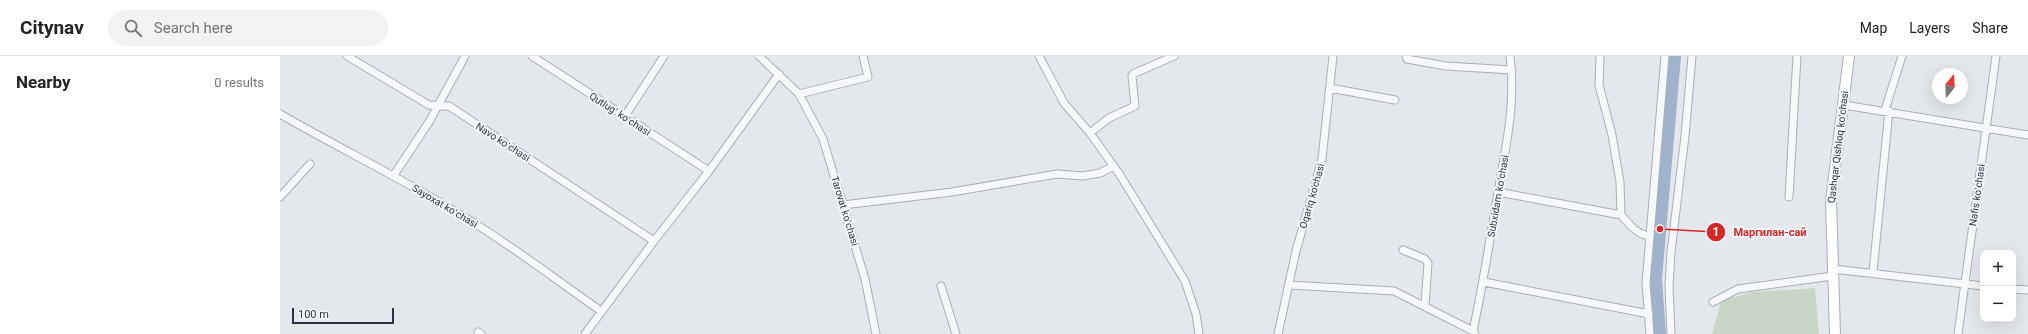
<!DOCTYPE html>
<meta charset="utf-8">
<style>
:root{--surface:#fff;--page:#f2f2f2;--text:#222;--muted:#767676;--line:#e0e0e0}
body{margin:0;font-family:Roboto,sans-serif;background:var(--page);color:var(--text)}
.controls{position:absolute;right:12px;bottom:12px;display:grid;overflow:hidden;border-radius:8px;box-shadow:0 4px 16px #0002}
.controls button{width:36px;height:36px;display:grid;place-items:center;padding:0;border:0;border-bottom:1px solid var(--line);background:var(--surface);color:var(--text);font:20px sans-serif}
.compass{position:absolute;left:1652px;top:12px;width:36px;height:36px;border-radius:50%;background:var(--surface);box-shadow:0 4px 16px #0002;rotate:18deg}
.scale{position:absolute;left:12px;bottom:10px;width:102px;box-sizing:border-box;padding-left:4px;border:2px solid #2b3445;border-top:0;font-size:11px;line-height:14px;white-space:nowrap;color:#2b3445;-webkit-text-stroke:3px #f4f6f9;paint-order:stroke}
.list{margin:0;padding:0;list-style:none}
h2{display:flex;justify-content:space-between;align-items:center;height:52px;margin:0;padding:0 16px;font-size:17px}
h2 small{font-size:13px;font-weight:400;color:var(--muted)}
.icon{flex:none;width:22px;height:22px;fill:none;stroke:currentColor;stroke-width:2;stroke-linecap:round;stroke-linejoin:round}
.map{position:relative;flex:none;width:1748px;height:278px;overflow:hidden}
header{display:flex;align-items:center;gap:24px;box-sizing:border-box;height:56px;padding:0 20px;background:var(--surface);border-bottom:1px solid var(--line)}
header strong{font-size:19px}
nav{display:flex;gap:22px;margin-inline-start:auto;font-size:14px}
.search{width:280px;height:36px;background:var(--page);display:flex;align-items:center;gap:10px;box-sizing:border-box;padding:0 14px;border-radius:22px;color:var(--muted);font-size:15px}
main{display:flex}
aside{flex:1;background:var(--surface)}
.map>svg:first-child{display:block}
.green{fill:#c9d6c5}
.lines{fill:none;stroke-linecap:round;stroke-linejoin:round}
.river{stroke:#9fb4cc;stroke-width:12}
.street-casing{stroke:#a9aeb7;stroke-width:9}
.secondary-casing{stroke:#a9aeb7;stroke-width:12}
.street{stroke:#f7f8fa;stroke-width:7}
.secondary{stroke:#fff;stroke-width:10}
.labels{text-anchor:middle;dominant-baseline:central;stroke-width:4;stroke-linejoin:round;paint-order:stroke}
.street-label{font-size:10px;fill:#2b3445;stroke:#f4f6f9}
.leader{fill:none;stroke:#d62828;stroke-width:1.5}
.callout-dot{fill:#d62828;stroke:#f4f6f9;stroke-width:1.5}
.mark-label{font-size:12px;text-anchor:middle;font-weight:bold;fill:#fff}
.callout-label{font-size:11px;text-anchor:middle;font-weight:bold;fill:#d62828;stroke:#f4f6f9;stroke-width:4;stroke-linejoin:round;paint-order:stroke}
</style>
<header>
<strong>Citynav</strong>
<div class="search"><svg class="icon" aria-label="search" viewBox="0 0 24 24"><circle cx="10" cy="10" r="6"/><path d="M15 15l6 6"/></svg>Search here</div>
<nav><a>Map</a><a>Layers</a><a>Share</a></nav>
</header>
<main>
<aside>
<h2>Nearby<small>0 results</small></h2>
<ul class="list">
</ul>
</aside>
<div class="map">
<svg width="1748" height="278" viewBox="0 0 1748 278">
<rect width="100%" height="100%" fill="#e4e7ec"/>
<path class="green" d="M1535,232l4,46h-107l9,-33 32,-9z"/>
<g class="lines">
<path class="river" d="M1380,278l-4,-55 19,-223"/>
<g class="street-casing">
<path id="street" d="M67,0l82,49 20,1 205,135
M252,0l177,115
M479,0l40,38 24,45 42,140 11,55
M759,0l25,47 26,30 30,42 65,106 11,33 3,20
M1126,0l1,3 39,7 66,4
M1320,0l-1,29 13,50 8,47 1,33
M1050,32l65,12
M519,38l69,-17 -5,-21
M1564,49l184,30
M1605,54l17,-54
M0,58c61,35 124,66 183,102 48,29 92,63 138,95
M345,60l39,-60
M810,77l19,-15 26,-12 -3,-30 1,-2 41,-18
M114,119l35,-53 36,-66
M1218,136l123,23c9,10 15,19 29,21l-4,47 4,51
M0,141l30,-33
M1509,141l8,-141
M563,149l109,-13 105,-18 26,2 17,-3 14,-7
M1370,180l15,-180
M1123,194l22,9 3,4 -3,42
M1553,213l150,17
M1593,216l16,-161
M1204,226l165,32
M1009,229l105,6 79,40
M661,230l15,48
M1733,233l15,1
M1433,246l25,-13 95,-13
M198,276l3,2
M305,278l69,-93 55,-70 70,-97
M998,278l18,-83 26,-92 11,-103
M1195,278l-2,-3c10,-46 17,-92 25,-139 8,-45 18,-90 12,-136
M1391,278l-2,-47 2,-35 14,-116 7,-80
M1678,278l38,-278"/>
</g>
<g class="secondary-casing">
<path id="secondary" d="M1555,278l-4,-133 18,-145"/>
</g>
<use href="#street" class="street"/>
<use href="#secondary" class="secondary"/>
</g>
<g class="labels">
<g class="street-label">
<text transform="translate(340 58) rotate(33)">Qutlugʻ koʻchasi</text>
<text transform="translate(223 86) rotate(33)">Navo koʻchasi</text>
<text transform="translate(1558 91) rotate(-83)">Qashqar Qishloq koʻchasi</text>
<text transform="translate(1697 139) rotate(-82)">Nafis koʻchasi</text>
<text transform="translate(1032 140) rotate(-74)">Oqariq ko'chasi</text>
<text transform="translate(1218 140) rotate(-80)">Subxidam koʻchasi</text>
<text transform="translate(165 150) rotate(31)">Sayoxat koʻchasi</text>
<text transform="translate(565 155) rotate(73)">Tarovat koʻchasi</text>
</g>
</g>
<path class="leader" d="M1380 173L1436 176"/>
<g class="callout-dot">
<circle cx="1380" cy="173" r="4"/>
<circle cx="1436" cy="176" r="10"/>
</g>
<g class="mark-label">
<text x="1436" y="180">1</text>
</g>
<g class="callout-label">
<text x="1490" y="180">Маргилан-сай</text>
</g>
</svg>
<div class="controls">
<button>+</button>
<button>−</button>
</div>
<svg class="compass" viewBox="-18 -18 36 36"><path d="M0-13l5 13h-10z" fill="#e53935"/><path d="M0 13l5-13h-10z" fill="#767676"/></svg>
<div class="scale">100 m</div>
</div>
</main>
